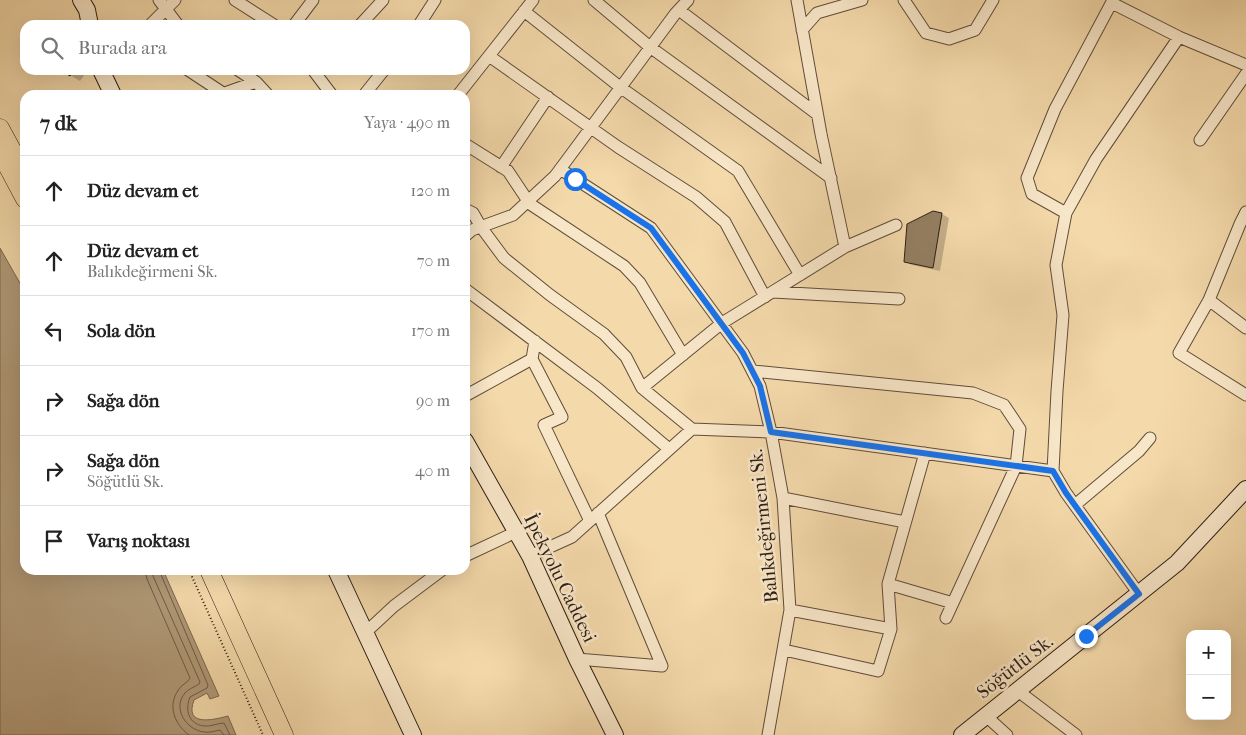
<!DOCTYPE html>
<html lang="tr">
<meta charset="utf-8">
<style>
:root{--surface:#fff;--page:#f6f6f6;--text:#222;--muted:#767676;--line:#e0e0e0}
body{margin:0;font-family:"IM FELL French Canon",serif;background:var(--page);color:var(--text)}
.controls{position:absolute;right:15px;bottom:15px;display:grid;overflow:hidden;border-radius:10px;box-shadow:0 5px 20px #0002}
.controls button{width:45px;height:45px;display:grid;place-items:center;padding:0;border:0;border-bottom:1px solid var(--line);background:var(--surface);color:var(--text);font:25px sans-serif}
.stop{position:absolute;width:15px;height:15px;margin:-11px;border:4px solid #1a73e8;border-radius:50%;background:#fff}
.stop.end{background:#1a73e8;border-color:#fff;box-shadow:0 1px 5px #0008}
.list{margin:0;padding:0;list-style:none}
h2{display:flex;justify-content:space-between;align-items:center;height:65px;margin:0;padding:0 20px;font-size:21px}
h2 small{font-size:16px;font-weight:400;color:var(--muted)}
.list li{display:grid;grid-template-columns:32px 1fr auto;gap:15px;align-items:center;box-sizing:border-box;height:70px;padding:0 20px;border-top:1px solid var(--line)}
.list b{display:block;font-size:19px;white-space:nowrap}
.list p{margin:0;font-size:16px;white-space:nowrap;color:var(--muted)}
.list em{font-size:16px;font-style:normal;color:var(--muted)}
.icon{flex:none;width:28px;height:28px;fill:none;stroke:currentColor;stroke-width:2;stroke-linecap:round;stroke-linejoin:round}
.map{position:relative;flex:none;width:1246px;height:735px;overflow:hidden}
.search{position:absolute;background:var(--surface);box-shadow:0 5px 20px #0002;left:20px;top:20px;width:450px;height:55px;display:flex;align-items:center;gap:12px;box-sizing:border-box;padding:0 18px;border-radius:15px;color:var(--muted);font-size:19px}
.panel{position:absolute;background:var(--surface);box-shadow:0 5px 20px #0002;left:20px;top:90px;width:450px;height:485px;border-radius:15px}
.map>svg:first-child{display:block}
.water{fill:#b09977;stroke:#7c6850}
.shadow{fill:#0003}
.lines{fill:none;stroke-linecap:round;stroke-linejoin:round}
.shore{stroke:#6e5c46;stroke-width:1}
.building{fill:#947f62;stroke:#2d1e15}
.street-casing{stroke:#5f4d3a;stroke-width:13}
.secondary-casing{stroke:#2d1e15;stroke-width:18}
.primary-casing{stroke:#2d1e15;stroke-width:19}
.path{stroke:#2d1e15;stroke-width:2;stroke-dasharray:1 2.5;stroke-linecap:butt}
.street{stroke:#f8e6c8;stroke-width:11}
.secondary{stroke:#f8e6c8;stroke-width:16}
.primary{stroke:#f4d9aa;stroke-width:18}
.route{stroke:#1a73e8;stroke-width:6}
.labels{text-anchor:middle;dominant-baseline:central;stroke-width:5;stroke-linejoin:round;paint-order:stroke}
.street-label{font-size:19px;fill:#2d1e15;stroke:#f8e6c8}
</style>
<div class="map">
<svg width="1246" height="735" viewBox="0 0 1246 735">
<rect width="100%" height="100%" fill="#f4d9aa"/>
<filter id="stains"><feTurbulence type="fractalNoise" baseFrequency=".004" numOctaves="4"/><feColorMatrix values="0 0 0 0 .2 0 0 0 0 .09 0 0 0 0 .02 0 0 0 .5 -.17"/></filter>
<radialGradient id="worn" r=".72"><stop offset=".6" stop-color="#630" stop-opacity="0"/><stop offset="1" stop-color="#630" stop-opacity=".3"/></radialGradient>
<path class="water" d="M0,248l25,44v278h138l56,126 -9,3 -3,-6 -13,7c-10,27 19,20 34,16l8,19h-236z"/>
<path class="shadow" d="M62,70h26l-8,11z
M933,212l9,2 7,4 -9,53 -28,-6 -7,-3z"/>
<g class="lines">
<path class="shore" d="M145,570l2,9 43,99c-2,5 -8,6 -11,11 -12,16 -5,35 10,46
M152,570l1,6 47,106 -1,2c-4,3 -11,5 -14,9 -13,15 1,37 19,39 5,1 11,-1 16,-2l4,5
M159,570l49,115 -1,3 -17,9c-5,13 -2,27 14,29 6,1 14,-3 20,-3l6,12"/>
</g>
<path class="building" d="M60,70h16l-6,6z
M933,211l9,2 -9,55 -29,-6 3,-38z"/>
<g class="lines">
<g class="street-casing">
<path id="street" d="M159,0l19,25
M235,0l39,25
M594,0l56,47 181,131
M904,0l22,33 23,6 26,-9 18,-30
M1112,3l67,34 67,28
M679,10l138,104
M524,11l96,76 118,84 62,104
M150,25l25,-25
M294,25l19,-25
M360,25l23,-25
M419,25l16,-25
M802,30l15,-17 45,-13
M489,56l129,91 78,50 29,25 40,75
M188,70l38,25
M238,70l18,12
M313,70l19,25
M225,93l31,-11 12,13
M364,95l20,-25
M458,95l75,-95
M1200,140l46,-66
M465,144l43,27 20,30
M501,167l47,-70
M560,169l91,59 92,125 17,33 11,46 12,66 7,112 -22,125
M527,202l97,64 16,17 43,72
M465,209l8,4 8,14 23,31 46,37 54,39 22,23 16,31 50,41
M1246,212l-6,12 -31,76 -30,53 67,42
M1066,213l-34,-19 -5,-16 28,-69 58,-109
M465,236l7,-6 41,-15 42,-39 120,-162 13,-14
M845,247l51,-22
M465,289l132,99 72,61
M773,292l126,7
M1209,300l37,28
M532,359l30,58 -18,8 46,96
M753,371l220,22 31,12 16,24 -4,37 -70,152
M642,388l80,-65 123,-76 -24,-113 -24,-134
M465,396l67,-37 3,-18
M783,498l122,24
M1075,505l64,-54 11,-13
M465,556l51,-24
M530,556l42,-19 120,-108 79,3 282,39
M888,584l65,19
M1139,594l-73,-101 -13,-22 4,-80 6,-76 -7,-50 10,-52 30,-54 83,-122
M790,610l101,19
M365,633l29,-27 48,-36
M784,650l94,21 13,-42 -3,-45 37,-131
M577,659l85,7 -64,-153
M1018,691l58,44
M986,716l21,19"/>
</g>
<g class="secondary-casing">
<path id="secondary" d="M81,0l6,10 3,15
M101,70l12,25
M465,441l65,115 47,103 38,76
M336,570l77,165
M962,735l215,-172 69,-74"/>
</g>
<g class="primary-casing">
<path id="primary" d="M0,128l19,35
M0,152l25,47
M209,570l75,165"/>
</g>
<path class="path" d="M189,570l74,165"/>
<use href="#street" class="street"/>
<use href="#secondary" class="secondary"/>
<use href="#primary" class="primary"/>
</g>
<g class="lines">
<path class="route" d="M575,179l76,49 92,125 17,33 11,46 282,39 13,22 73,101 -53,42"/>
</g>
<g class="labels">
<g class="street-label">
<text transform="translate(764 526) rotate(-96)">Balıkdeğirmeni Sk.</text>
<text transform="translate(560 578) rotate(64)">İpekyolu Caddesi</text>
<text transform="translate(1015 667) rotate(-38)">Söğütlü Sk.</text>
</g>
</g>
<rect width="100%" height="100%" filter="url(#stains)"/>
<rect width="100%" height="100%" fill="url(#worn)"/>
</svg>
<div class="controls">
<button>+</button>
<button>−</button>
</div>
<div class="stop" style="left:575px;top:179px"></div>
<div class="stop end" style="left:1086px;top:636px"></div>
<div class="search"><svg class="icon" aria-label="search" viewBox="0 0 24 24"><circle cx="10" cy="10" r="6"/><path d="M15 15l6 6"/></svg>Burada ara</div>
<section class="panel">
<h2>7 dk<small>Yaya · 490 m</small></h2>
<ul class="list">
<li><svg class="icon" aria-label="ahead" viewBox="0 0 24 24"><path d="M12 20V5M6 11l6-6 6 6"/></svg><div><b>Düz devam et</b></div><em>120 m</em></li>
<li><svg class="icon" aria-label="ahead" viewBox="0 0 24 24"><path d="M12 20V5M6 11l6-6 6 6"/></svg><div><b>Düz devam et</b><p>Balıkdeğirmeni Sk.</p></div><em>70 m</em></li>
<li><svg class="icon" aria-label="left" viewBox="0 0 24 24"><path d="M17 20v-9H6M10 6l-5 5 5 5"/></svg><div><b>Sola dön</b></div><em>170 m</em></li>
<li><svg class="icon" aria-label="right" viewBox="0 0 24 24"><path d="M7 20v-9h11M14 6l5 5-5 5"/></svg><div><b>Sağa dön</b></div><em>90 m</em></li>
<li><svg class="icon" aria-label="right" viewBox="0 0 24 24"><path d="M7 20v-9h11M14 6l5 5-5 5"/></svg><div><b>Sağa dön</b><p>Söğütlü Sk.</p></div><em>40 m</em></li>
<li><svg class="icon" aria-label="arrive" viewBox="0 0 24 24"><path d="M6 21V4h12l-3 4 3 4H6"/></svg><div><b>Varış noktası</b></div></li>
</ul>
</section>
</div>
